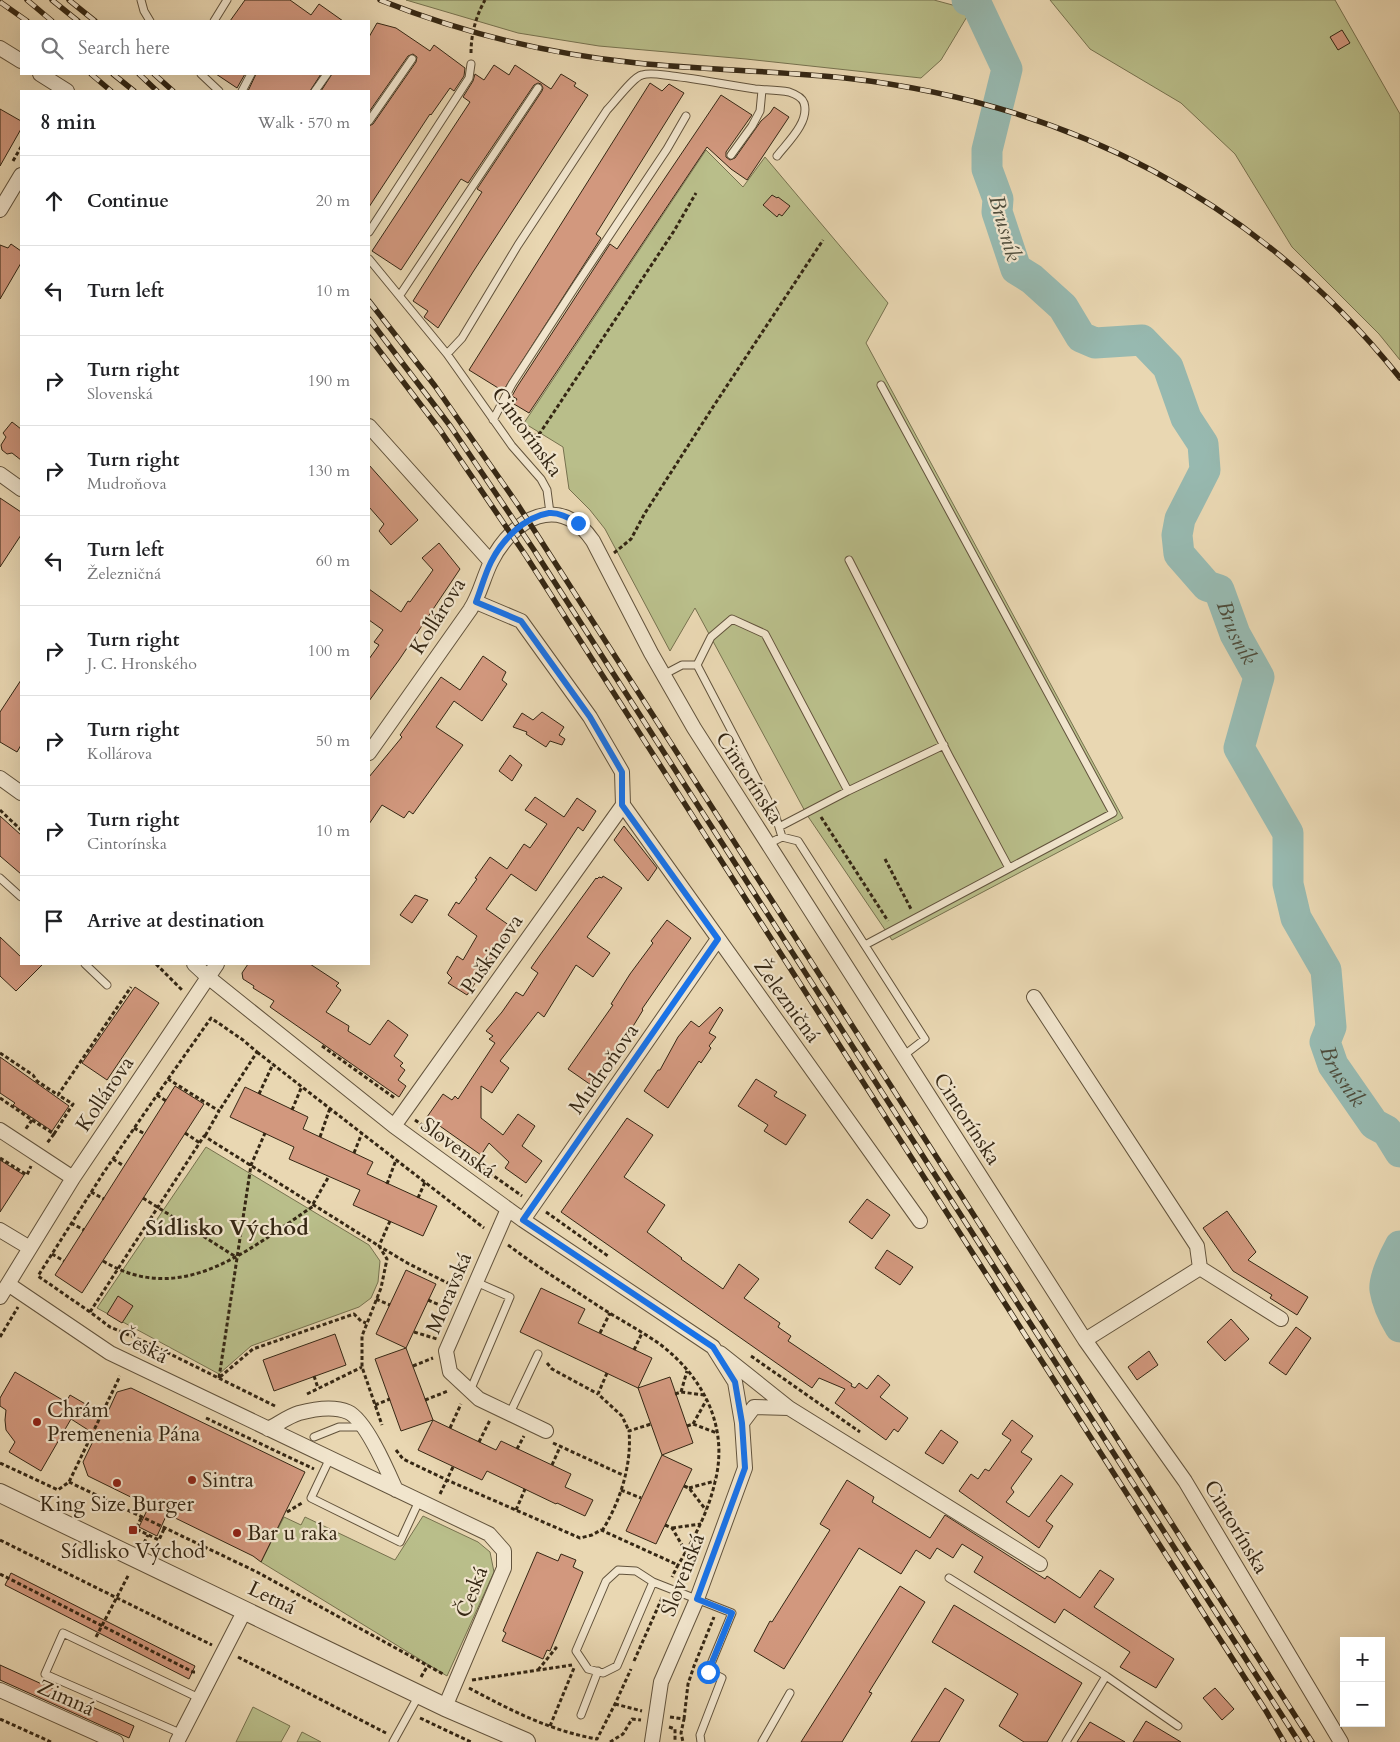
<!DOCTYPE html>
<meta charset="utf-8">
<style>
:root{--surface:#fff;--page:#f6f6f6;--text:#202124;--muted:#757577;--line:#e0e0e0}
body{margin:0;font-family:Cardo,serif;background:var(--page);color:var(--text)}
.controls{position:absolute;right:15px;bottom:15px;display:grid;overflow:hidden;border-radius:0px;box-shadow:0 5px 20px #0002}
.controls button{width:45px;height:45px;display:grid;place-items:center;padding:0;border:0;border-bottom:1px solid var(--line);background:var(--surface);color:var(--text);font:25px sans-serif}
.stop{position:absolute;width:15px;height:15px;margin:-11px;border:4px solid #1a73e8;border-radius:50%;background:#fff}
.stop.end{background:#1a73e8;border-color:#fff;box-shadow:0 1px 5px #0008}
.list{margin:0;padding:0;list-style:none}
h2{display:flex;justify-content:space-between;align-items:center;height:65px;margin:0;padding:0 20px;font-size:21px}
h2 small{font-size:16px;font-weight:400;color:var(--muted)}
.list li{display:grid;grid-template-columns:32px 1fr auto;gap:15px;align-items:center;box-sizing:border-box;height:90px;padding:0 20px;border-top:1px solid var(--line)}
.list b{display:block;font-size:19px;white-space:nowrap}
.list p{margin:0;font-size:16px;white-space:nowrap;color:var(--muted)}
.list em{font-size:16px;font-style:normal;color:var(--muted)}
.icon{flex:none;width:28px;height:28px;fill:none;stroke:currentColor;stroke-width:2;stroke-linecap:round;stroke-linejoin:round}
.map{position:relative;flex:none;width:1400px;height:1742px;overflow:hidden}
.search{position:absolute;background:var(--surface);box-shadow:0 5px 20px #0002;left:20px;top:20px;width:350px;height:55px;display:flex;align-items:center;gap:12px;box-sizing:border-box;padding:0 18px;border-radius:0px;color:var(--muted);font-size:19px}
.panel{position:absolute;background:var(--surface);box-shadow:0 5px 20px #0002;left:20px;top:90px;width:350px;height:875px;border-radius:0px}
.map>svg:first-child{display:block}
.green{fill:#b9be8a;stroke:#77724f}
.lines{fill:none;stroke-linecap:round;stroke-linejoin:round}
.river{stroke:#97b9b0;stroke-width:31}
.building{fill:#d2987e;stroke:#352714}
.service-casing{stroke:#62533c;stroke-width:9}
.minor-casing{stroke:#62533c;stroke-width:16}
.tertiary-casing{stroke:#62533c;stroke-width:20}
.path{stroke:#352714;stroke-width:3;stroke-dasharray:4 2.5;stroke-linecap:butt}
.service{stroke:#f1e5cd;stroke-width:7}
.minor{stroke:#f1e5cd;stroke-width:14}
.tertiary{stroke:#f1e5cd;stroke-width:18}
.rail-casing{stroke:#352714;stroke-width:5.5}
.rail{stroke:#f1e5cd;stroke-width:4;stroke-dasharray:11;stroke-linecap:butt}
.route{stroke:#1a73e8;stroke-width:6}
.poi-dot{fill:#8f2418;stroke:#f1e5cd;stroke-width:2}
.labels{text-anchor:middle;dominant-baseline:central;stroke-width:4.5;stroke-linejoin:round;paint-order:stroke}
.street-label{font-size:21px;fill:#352714;stroke:#f1e5cd}
.poi-label{font-size:21px;fill:#352714;stroke:#f1e5cd;text-anchor:start}
.water-label{font-size:22px;font-style:italic;fill:#4e4c3b;stroke:#f1e5cd}
.neighbourhood-label{font-size:22px;font-weight:bold;fill:#352714;stroke:#f1e5cd}
</style>
<div class="map">
<svg width="1400" height="1742" viewBox="0 0 1400 1742">
<rect width="100%" height="100%" fill="#e9d7b2"/>
<filter id="stains"><feTurbulence type="fractalNoise" baseFrequency=".004" numOctaves="4"/><feColorMatrix values="0 0 0 0 .2 0 0 0 0 .09 0 0 0 0 .02 0 0 0 .5 -.17"/></filter>
<radialGradient id="worn" r=".72"><stop offset=".6" stop-color="#630" stop-opacity="0"/><stop offset="1" stop-color="#630" stop-opacity=".3"/></radialGradient>
<path class="green" d="M406,0h528l37,10 -30,50 -20,18 -175,-19 -147,-13 -81,-13z
M1050,0h285l65,114v246l-21,-26 -87,-87 -57,-93 -54,-51 -91,-54z
M706,150l37,37 22,-30 123,146 -22,40 257,475 -231,122 -85,-125 -112,-207 -25,43 -65,-122 -15,-19 -21,-21 -6,-42 -39,-24z
M206,1147l163,98 11,16 -2,21 -7,16 -12,9 -108,39 -32,28 -122,-66z
M423,1516l55,26 12,10 4,20 -47,104 -186,-114 23,-45 17,8 4,-8 90,43z
M253,1707l37,19 -9,16h-45z
M302,1732l19,10h-24z"/>
<g class="lines">
<g class="river">
<path id="s1" d="M967,0l8,1 32,68 -20,81v19l11,30 -1,13 19,57 16,10 31,28 18,30 14,6 47,-3 26,27 18,51 17,26 2,26 -25,49 -3,16 2,19 28,32 12,4 16,44 24,43 -20,71 49,85v51l8,34 30,52 5,57 -6,15 8,23 41,59 13,7 13,21"/>
<path d="M1400,1246c-5,9 -17,34 -15,44 2,12 9,27 15,37"/>
</g>
</g>
<path class="building" d="M245,0h45l21,15 8,-11 24,17h-113z
M377,23l19,5 34,23 4,-6 31,23 -1,8 -10,15 -4,-3 -19,27 -1,-1 -61,93v-81l4,-2 43,-62 1,-5 -4,-3 -5,2 -39,56v-21h-48l11,-17h37v-37z
M1342,30l8,13 -12,7 -8,-13z
M494,65l15,10 6,-10 36,24 10,-15 15,9 -2,3 14,9 -115,177 -35,56 -14,-11 4,-6 -15,-10 69,-109 -5,-3 65,-98 1,-3 -2,-4 -3,-1 -4,2 -66,98 -7,-4 -60,91 -29,-19 98,-149 -7,-5 10,-16 2,-7 9,6z
M216,74h29l-8,14z
M256,74h65l-11,17h-62z
M650,83l12,8 7,-7 15,9 -88,141 5,4 -98,153 -34,-21z
M721,95l31,20 -26,37v5l4,3 5,-2 26,-37 9,-8 4,-6 15,10 -42,63 -16,-11 -24,-22 -178,266 -15,-9 3,-5 -5,-3 5,-9 93,-143 7,5z
M0,109l21,12v8l-21,37z
M772,195l5,3 1,-1 12,9 -8,10 -3,-2 -2,3 -14,-12z
M11,244l10,7v12l-21,36v-54l8,3z
M12,422l9,7v31l-9,-7 -5,1 -5,-4 -1,-5 5,-8 -3,-4z
M369,465l49,55 -27,25 -12,-14 5,-7 -15,-17z
M0,498l21,14v23l-21,32z
M439,543l21,26 -61,91 -30,41v-42l10,-14 -5,-3 9,-12 -14,-10v-31l32,23 7,-11 2,1 23,-32 -11,-12z
M483,656l23,16 -4,8 5,4 -25,37 -28,-20 -18,26 27,18 -50,69 -4,-3 -5,7 -22,-13 -13,19v-47l33,-40 -2,-2 41,-58 19,13z
M21,680v65l-4,7 -17,-10v-30z
M542,712l22,15 -5,8 6,4 -3,6 -12,-4 -4,6 -20,-13 1,-2 -14,-5 9,-14 11,7z
M510,755l12,10 -10,16 -13,-10z
M535,797l29,20 13,-19 19,13 -13,20 -5,-4 -42,64 -25,-17 -25,35 27,19 -46,67 -19,-12 4,-5 -5,-5 10,-17 6,4 14,-24 -29,-21 8,-13 3,2 18,-25 -2,-1 15,-21 17,12 17,-25 6,4 17,-24 -22,-14z
M0,816l21,19v39l-21,-18z
M624,826l33,42 -9,13 -34,-41z
M603,876l19,12 -35,49 23,16 -17,24 -17,-12 -32,52 -6,-5 -38,49 9,7 -17,25 -11,-7v32l22,17 15,-21 17,12 -13,20 20,15 -16,22 -21,-15 4,-6 -20,-19 -8,12 -54,-38 16,-23 9,6 3,-4 3,3 37,-56 -6,-4 4,-3 -7,-5 16,-19 14,-20 7,4 15,-23 -7,-5 9,-13 56,-77 1,1 2,-2 3,1z
M415,895l13,5 -16,23 -12,-8z
M667,920l24,18 -49,71 1,1 -11,18 -41,57 -23,-16 45,-64 -2,-1 19,-30 23,-31 -2,-2z
M0,937l21,20v7h22l-27,27 -16,-15z
M248,964h62l29,19 -3,3 5,4 -15,22 23,14 -1,5 22,14 18,-25 20,15 -14,21 9,7 -3,3 5,4 -7,10 8,6 -7,11 -129,-90 4,-6 -21,-13 1,-2 -11,-7 -1,-6z
M135,987l24,16 -52,77 -25,-17z
M720,1007l3,3 -14,23 7,4 -7,9 2,2 -10,15 -2,-2 -31,47 -24,-17 14,-21h2l18,-33 13,-16 8,6z
M0,1057l69,49 -17,25 -39,-26 2,-2 -15,-10z
M756,1079l21,13 -3,4 32,19 -20,30 -22,-14 4,-6 -30,-19z
M175,1086l29,18 -122,189 -27,-18z
M245,1087l63,30 -5,12 70,33 -6,12 70,32 -14,30 -70,-31 7,-15 -71,-31 5,-12 -64,-30z
M627,1118l26,17 -29,42 41,28 -18,27 35,26 -1,1 42,30 16,-25 20,15 -15,19 36,25 -2,4 13,9 -3,5 64,43 -1,2 4,2 4,-5 8,6 11,-14 12,10 -10,12 28,21 -10,14 -4,-3 -8,11 -51,-37 10,-14 -26,-11 -7,10 -251,-176z
M0,1160l24,15 -24,37z
M867,1199l23,16 -18,24 -23,-17z
M1227,1211l29,41 -8,8 60,37 -11,18 -27,-17 2,-3 -39,-24 -30,-43z
M887,1250l26,17 -13,18 -25,-17z
M406,1270l30,14 -30,64 -30,-14z
M541,1288l44,21 -7,14 74,35 -14,30 -118,-56z
M118,1296l15,10 -11,17 -15,-9z
M1231,1319l18,20 -24,22 -18,-19z
M1296,1327l15,11 -25,37 -17,-12z
M335,1334l11,31 -72,26 -11,-31z
M406,1348l27,72 -32,11 -26,-72z
M1149,1351l9,14 -21,15 -9,-13z
M15,1372l51,30 4,-7 36,21 11,-24 14,-4 174,84 -44,90 -8,-6 -86,-42 -10,22 -18,-9 10,-21 -61,-30 -5,-14 13,-27 -25,-16 -30,52 -32,-19 6,-10 -9,-12 -1,-10 1,-10 -6,-4v-8z
M670,1377l23,66 -31,12 -24,-67z
M433,1420l63,30 5,-9 70,33 -6,13 28,13 -8,16 -28,-13 -1,1 -69,-33 -5,9 -64,-30z
M1012,1420l21,16 -12,16 11,7 -21,29 3,4 -8,10 23,15 32,-42 12,9 -27,37 7,5 -14,22 -80,-57 12,-17 7,5 7,-10 4,2 22,-31 -9,-6z
M941,1430l17,12 -15,22 -18,-11z
M662,1455l30,14 -36,75 -30,-13z
M847,1480l27,17 -2,5 58,36 15,-23 100,64 2,-3 33,22 20,-28 14,9 -20,28 80,52 -18,29 -36,-21 10,-15 -66,-43 -9,14 -81,-51 9,-15 -21,-13 -9,14 -16,-10 -7,11 -14,-9 -15,24 -42,-26 -75,121 -30,-18 16,-30 2,1 58,-92 -10,-6z
M537,1552l21,9 3,-7 15,6 -3,7 10,5 -33,79 -3,-1 -4,9 -41,-18 4,-8 -3,-2z
M11,1573l184,93 -6,13 -184,-94z
M900,1586l25,16 -56,90 3,1 -30,49h-41z
M954,1605l128,78 -35,59h-23l-25,-16 19,-32 -86,-52z
M0,1665l134,61 -5,12 -129,-58z
M945,1688l19,12 -25,42h-28z
M1215,1688l19,21 -12,11 -19,-22z
M1146,1721l35,21h-48z
M1090,1722l35,20h-48z"/>
<g class="lines">
<g class="service-casing">
<path id="service" d="M141,0l3,11 6,10
M214,21l13,-21
M201,74l18,17
M242,91l9,-17
M315,91l12,-17
M369,121l43,-62
M731,155l21,-29 8,-15 2,-21
M369,232l100,-154 2,-14
M369,259l78,95 65,92 29,33 6,11 3,23
M400,295l138,-207
M447,354l15,-16 56,-93 89,-135c8,-8 26,-33 35,-35 9,-3 20,0 30,1 28,3 55,9 83,13 11,1 23,1 34,3 6,2 13,5 15,11 6,19 -17,40 -27,53
M493,420l19,-36 65,-100 90,-135 19,-33
M849,560l100,196 60,112
M697,665l14,-28 21,-18 33,15 83,157 96,-46
M663,675l19,-10h15l78,149 7,23
M779,827l69,-36
M768,844l14,-7 16,4 127,198 -22,17
M0,878l21,19
M865,945l248,-132 -232,-428
M85,964l22,21
M470,1391l40,-94 -34,-15
M510,1413l28,-59
M314,1437l25,-10h24
M330,1458l-19,40 89,44 19,-41
M949,1578l157,98 -40,66
M653,1582l-36,84 -14,7 -15,-4 -12,-18 30,-70 12,-11 18,1 17,11 79,31 -24,58 14,7 -22,57 1,7
M1106,1676l72,50
M581,1715l17,-44
M180,1733l-135,-59 18,-41 136,65
M393,1742l26,-47
M762,1742l28,-49"/>
</g>
<g class="minor-casing">
<path id="minor" d="M0,48l21,13
M40,74l27,17
M0,210l21,-35
M369,426l122,136
M0,474l21,15
M476,602l45,19 69,96 32,55 1,33
M369,753c34,-48 67,-95 101,-143 10,-15 13,-32 21,-48 22,-44 69,-70 102,-21l58,112 43,75 391,612 100,141 156,261
M0,778l21,15
M623,805l297,416
M194,964l14,13 186,149 129,94 190,127 22,35 7,41 3,45 -48,131 -36,83 -9,60
M1034,997l163,249 3,22 -115,72
M394,1126l229,-321
M0,1130l73,48
M508,1209l-62,142 4,21 29,27 67,32
M523,1220l195,-281
M0,1230l30,18
M1200,1268l81,51
M8,1284l102,69 379,181 15,17v17l-59,139
M0,1297l73,-119 144,-214
M720,1353l69,55 251,156
M742,1423l12,-16 35,1
M268,1429c10,-5 21,-13 31,-16 15,-4 35,-7 49,-1 18,8 40,60 48,78
M0,1690l116,52
M177,1742l68,-132"/>
</g>
<g class="tertiary-casing">
<path id="tertiary" d="M0,1493l445,214 81,35"/>
</g>
<path class="path" d="M471,53c0,-19 5,-37 14,-53
M13,161l8,-14
M508,416l23,21 9,-4 134,-202 22,-38
M614,553l17,-14 14,-26 66,-103 112,-170
M0,810l21,20
M821,817l67,104
M885,859l26,50
M156,964l26,26
M322,1046l74,53
M257,1052l227,176
M0,1053l33,22 4,6 21,14 73,-108
M168,1079l43,-61 32,22 14,12 -38,59
M259,1094l14,-30
M157,1095l9,6
M0,1098l32,22 -7,10
M292,1110l10,-24
M32,1120l22,14 -7,9
M415,1120l107,76
M134,1128l11,6
M185,1133l15,10
M54,1134l19,-30 -15,-9
M320,1137l10,-29
M354,1153l8,-20
M0,1158l27,17 4,-9
M113,1159l11,7
M387,1184l9,-24
M91,1192l13,7
M143,1198l93,59
M418,1198l7,-16
M313,1204l16,-28
M546,1212l62,44
M390,1221l-11,25 30,18 49,24
M71,1223l13,7
M508,1245c31,23 63,43 95,64 19,12 40,23 58,36 43,33 68,83 54,137 -7,30 -21,57 -37,83
M52,1254l12,7
M103,1261c80,48 147,-13 212,-56
M376,1299l14,6
M428,1300l21,9
M90,1312l-52,-36 66,-104 64,-93 51,32 -14,25
M414,1332l23,7
M600,1333l10,-20
M0,1337l18,-30
M634,1350l8,-17
M751,1356l109,76
M547,1363l5,6 46,25
M413,1366l20,-8
M607,1373l-9,21 24,22 7,15
M314,1376l4,12
M220,1377l33,-28 101,-35 7,7 5,2
M219,1378l32,-213 14,-32
M681,1392l6,-21
M307,1394l55,-27
M675,1394l6,-2 23,3
M425,1400l23,-9
M375,1405l15,-6
M275,1406l-125,-62 -40,-17 -20,-15 114,-176 175,110 8,13 -6,29 -19,48v31l20,58
M206,1418l108,51
M693,1424l14,-25
M687,1426l6,-2 24,9
M450,1428l11,-24
M479,1442l11,-22
M553,1443l72,33
M517,1449l7,-13
M396,1450l7,9 44,21 133,58 12,-3 9,-5 77,35 -6,12
M0,1463l58,27 11,-8 51,-106
M552,1465l8,-18
M69,1482l188,90 186,102
M684,1486l5,2 17,22
M689,1488l26,-7
M621,1490l20,8
M440,1494l13,-27
M516,1510l9,-21
M287,1512l15,-9
M141,1518l-5,11 23,11 5,-11
M665,1525l7,3 14,24
M672,1528l29,-4
M602,1531c18,-29 30,-66 27,-100l22,-7
M0,1540l212,105
M144,1543l4,-8
M0,1574l193,98h3
M96,1637l33,-63
M238,1657l148,76
M634,1661l28,-63
M538,1670l18,-22 -4,-1
M421,1677l7,-12
M472,1680l100,-15
M469,1688c41,22 82,43 128,51l18,-35 16,-35
M615,1704l27,7
M670,1717l14,2 -3,14 2,9
M420,1718l51,24
M0,1719l51,23
M684,1719l4,-35 6,-18 20,-49
M550,1726l24,-58
M669,1727l6,2v13
M610,1742l13,-8 9,-15 9,1"/>
<use href="#service" class="service"/>
<use href="#minor" class="minor"/>
<use href="#tertiary" class="tertiary"/>
<g class="rail-casing">
<path id="rail" d="M27,0l25,21
M52,0l26,21
M69,0l26,21
M380,0c82,33 168,54 257,63 69,7 139,8 208,15 223,25 414,123 555,300
M0,2l27,19
M91,74l20,17
M113,74l21,17
M139,74l18,17
M154,74l19,17
M369,301l66,85 83,119 794,1237
M369,319l82,108 83,123 765,1192
M369,337l71,93 86,126 740,1155 18,31"/>
</g>
<use href="#rail" class="rail"/>
</g>
<g class="lines">
<path class="route" d="M578,523c-8,-5 -19,-11 -29,-10 -25,4 -47,27 -58,49 -6,12 -10,27 -15,40l45,19 69,96 32,55v33l96,134 -195,281 190,127 22,35 7,41 3,45 -48,131 35,14 -24,59"/>
</g>
<g class="poi-dot">
<circle cx="37" cy="1422" r="5"/>
<circle cx="192" cy="1480" r="5"/>
<circle cx="117" cy="1483" r="5"/>
<rect x="128" y="1525" width="10" height="10" rx="2.5"/>
<circle cx="237" cy="1533" r="5"/>
</g>
<g class="labels">
<g class="street-label">
<text transform="translate(527 432) rotate(54)">Cintorínska</text>
<text transform="translate(438 616) rotate(-58)">Kollárova</text>
<text transform="translate(749 778) rotate(57)">Cintorínska</text>
<text transform="translate(492 954) rotate(-55)">Puškinova</text>
<text transform="translate(787 1001) rotate(54)">Železničná</text>
<text transform="translate(604 1069) rotate(-55)">Mudroňova</text>
<text transform="translate(105 1094) rotate(-56)">Kollárova</text>
<text transform="translate(967 1119) rotate(57)">Cintorínska</text>
<text transform="translate(458 1148) rotate(36)">Slovenská</text>
<text transform="translate(449 1293) rotate(-67)">Moravská</text>
<text transform="translate(143 1346) rotate(27)">Česká</text>
<text transform="translate(1236 1527) rotate(59)">Cintorínska</text>
<text transform="translate(683 1575) rotate(-69)">Slovenská</text>
<text transform="translate(472 1592) rotate(-68)">Česká</text>
<text transform="translate(272 1598) rotate(26)">Letná</text>
<text transform="translate(66 1698) rotate(24)">Zimná</text>
</g>
<g class="poi-label">
<text x="47" y="1410">Chrám<tspan x="47" dy="24">Premenenia Pána</tspan></text>
<text x="202" y="1480">Sintra</text>
<text x="117" y="1504" text-anchor="middle">King Size Burger</text>
<text x="247" y="1533">Bar u raka</text>
<text x="133" y="1551" text-anchor="middle">Sídlisko Východ</text>
</g>
<g class="water-label">
<text transform="translate(1005 228) rotate(74)">Brusník</text>
<text stroke="none"><textPath href="#s1" startOffset="789">Brusník</textPath></text>
<text stroke="none"><textPath href="#s1" startOffset="1269">Brusník</textPath></text>
</g>
<g class="neighbourhood-label">
<text x="227" y="1228">Sídlisko Východ</text>
</g>
</g>
<rect width="100%" height="100%" filter="url(#stains)"/>
<rect width="100%" height="100%" fill="url(#worn)"/>
</svg>
<div class="controls">
<button>+</button>
<button>−</button>
</div>
<div class="stop" style="left:708px;top:1672px"></div>
<div class="stop end" style="left:578px;top:523px"></div>
<div class="search"><svg class="icon" aria-label="search" viewBox="0 0 24 24"><circle cx="10" cy="10" r="6"/><path d="M15 15l6 6"/></svg>Search here</div>
<section class="panel">
<h2>8 min<small>Walk · 570 m</small></h2>
<ul class="list">
<li><svg class="icon" aria-label="ahead" viewBox="0 0 24 24"><path d="M12 20V5M6 11l6-6 6 6"/></svg><div><b>Continue</b></div><em>20 m</em></li>
<li><svg class="icon" aria-label="left" viewBox="0 0 24 24"><path d="M17 20v-9H6M10 6l-5 5 5 5"/></svg><div><b>Turn left</b></div><em>10 m</em></li>
<li><svg class="icon" aria-label="right" viewBox="0 0 24 24"><path d="M7 20v-9h11M14 6l5 5-5 5"/></svg><div><b>Turn right</b><p>Slovenská</p></div><em>190 m</em></li>
<li><svg class="icon" aria-label="right" viewBox="0 0 24 24"><path d="M7 20v-9h11M14 6l5 5-5 5"/></svg><div><b>Turn right</b><p>Mudroňova</p></div><em>130 m</em></li>
<li><svg class="icon" aria-label="left" viewBox="0 0 24 24"><path d="M17 20v-9H6M10 6l-5 5 5 5"/></svg><div><b>Turn left</b><p>Železničná</p></div><em>60 m</em></li>
<li><svg class="icon" aria-label="right" viewBox="0 0 24 24"><path d="M7 20v-9h11M14 6l5 5-5 5"/></svg><div><b>Turn right</b><p>J. C. Hronského</p></div><em>100 m</em></li>
<li><svg class="icon" aria-label="right" viewBox="0 0 24 24"><path d="M7 20v-9h11M14 6l5 5-5 5"/></svg><div><b>Turn right</b><p>Kollárova</p></div><em>50 m</em></li>
<li><svg class="icon" aria-label="right" viewBox="0 0 24 24"><path d="M7 20v-9h11M14 6l5 5-5 5"/></svg><div><b>Turn right</b><p>Cintorínska</p></div><em>10 m</em></li>
<li><svg class="icon" aria-label="arrive" viewBox="0 0 24 24"><path d="M6 21V4h12l-3 4 3 4H6"/></svg><div><b>Arrive at destination</b></div></li>
</ul>
</section>
</div>
